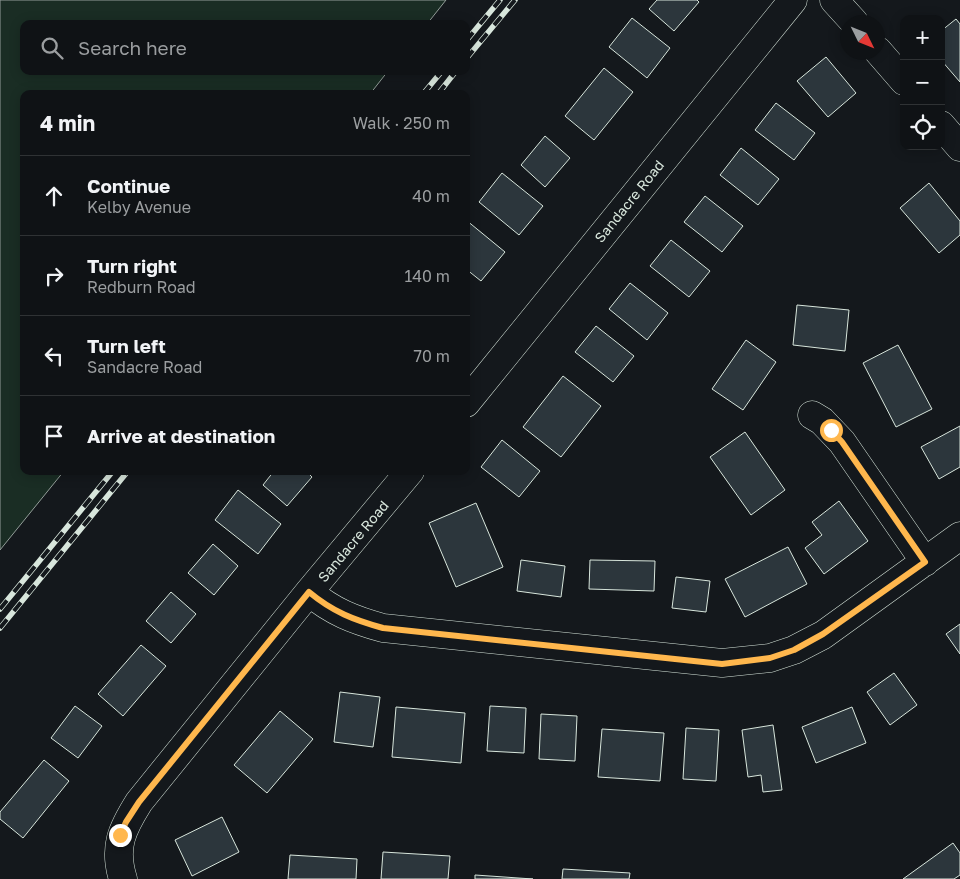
<!DOCTYPE html>
<meta charset="utf-8">
<style>
:root{--surface:#0f1215;--page:#1d2022;--text:#f1f3f6;--muted:#9b9ea0;--line:#2f3234}
body{margin:0;font-family:"Golos Text",sans-serif;background:var(--page);color:var(--text)}
.controls{position:absolute;right:15px;top:15px;display:grid;overflow:hidden;border-radius:10px;box-shadow:0 2px 12px #0003}
.controls button{width:45px;height:45px;display:grid;place-items:center;padding:0;border:0;border-bottom:1px solid var(--line);background:var(--surface);color:var(--text);font:25px sans-serif}
.compass{position:absolute;left:840px;top:15px;width:45px;height:45px;border-radius:50%;background:var(--surface);box-shadow:0 2px 12px #0003;rotate:133deg}
.stop{position:absolute;width:15px;height:15px;margin:-11px;border:4px solid #ffb74d;border-radius:50%;background:#fff}
.stop.end{background:#ffb74d;border-color:#fff;box-shadow:0 1px 5px #0008}
.list{margin:0;padding:0;list-style:none}
h2{display:flex;justify-content:space-between;align-items:center;height:65px;margin:0;padding:0 20px;font-size:21px}
h2 small{font-size:16px;font-weight:400;color:var(--muted)}
.list li{display:grid;grid-template-columns:32px 1fr auto;gap:15px;align-items:center;box-sizing:border-box;height:80px;padding:0 20px;border-top:1px solid var(--line)}
.list b{display:block;font-size:19px;white-space:nowrap}
.list p{margin:0;font-size:16px;white-space:nowrap;color:var(--muted)}
.list em{font-size:16px;font-style:normal;color:var(--muted)}
.icon{flex:none;width:28px;height:28px;fill:none;stroke:currentColor;stroke-width:2;stroke-linecap:round;stroke-linejoin:round}
.map{position:relative;flex:none;width:960px;height:879px;overflow:hidden}
.search{position:absolute;background:var(--surface);box-shadow:0 2px 12px #0003;left:20px;top:20px;width:450px;height:55px;display:flex;align-items:center;gap:12px;box-sizing:border-box;padding:0 18px;border-radius:10px;color:var(--muted);font-size:19px}
.panel{position:absolute;background:var(--surface);box-shadow:0 2px 12px #0003;left:20px;top:90px;width:450px;height:385px;border-radius:10px}
.map>svg:first-child{display:block}
.green{fill:#1a2d24;stroke:#939e99}
.building{fill:#2c363c;stroke:#d8e6dc}
.lines{fill:none;stroke-linecap:round;stroke-linejoin:round}
.street-casing{stroke:#d8e6dc;stroke-width:29}
.street{stroke:#14181c;stroke-width:28}
.rail-casing{stroke:#d8e6dc;stroke-width:5.5}
.rail{stroke:#14181c;stroke-width:4;stroke-dasharray:11;stroke-linecap:butt}
.route{stroke:#ffb74d;stroke-width:6}
.labels{text-anchor:middle;dominant-baseline:central;stroke-width:4;stroke-linejoin:round;paint-order:stroke}
.street-label{font-size:14px;fill:#d8e6dc;stroke:#14181c}
</style>
<div class="map">
<svg width="960" height="879" viewBox="0 0 960 879">
<rect width="100%" height="100%" fill="#14181c"/>
<path class="green" d="M0,0h446l-19,24h-403v47h364l-18,23h-346v377h40l-64,79z"/>
<path class="building" d="M657,0h40l2,2 -25,29 -25,-22z
M632,18l38,30 -23,30 -38,-31z
M956,19l4,5v58l-19,-22v-29z
M826,57l30,36 -28,24 -31,-36z
M604,68l29,24 -39,48 -29,-24z
M776,103l39,30 -21,27 -39,-30z
M545,136l25,22 -25,29 -24,-22z
M741,148l38,31 -21,26 -38,-30z
M502,173l41,33 -24,29 -40,-33z
M929,183l31,38v14l-21,18 -39,-45z
M705,196l38,30 -21,26 -38,-30z
M466,220l39,32 -24,29 -15,-12z
M671,240l39,31 -21,26 -39,-31z
M630,283l38,30 -21,27 -38,-31z
M797,305l52,5 -4,41 -52,-6z
M596,326l38,30 -21,26 -38,-30z
M746,340l30,22 -33,48 -31,-21z
M898,345l34,64 -36,18 -33,-64z
M563,376l38,30 -40,51 -38,-30z
M960,426v41l-21,12 -18,-32z
M745,432l40,58 -34,25 -41,-58z
M502,440l38,31 -21,26 -38,-30z
M274,471h32l6,6 -25,29 -24,-21z
M238,490l43,34 -23,30 -43,-34z
M839,501l29,40 -44,33 -19,-26 17,-13 -10,-13z
M476,503l27,64 -47,20 -27,-64z
M213,544l25,22 -24,29 -26,-22z
M788,547l19,37 -62,33 -20,-38z
M521,560l44,6 -4,31 -44,-6z
M590,560l65,1 -1,30 -65,-2z
M676,577l34,4 -4,31 -34,-4z
M171,592l25,22 -25,29 -25,-22z
M960,624v30l-14,-20z
M141,645l25,21 -43,50 -25,-22z
M894,673l23,32 -27,20 -23,-33z
M340,692l40,5 -7,50 -39,-5z
M75,706l27,20 -24,32 -27,-20z
M490,706l36,2 -2,45 -37,-2z
M396,707l69,6 -4,50 -69,-6z
M852,707l14,36 -50,20 -14,-36z
M280,711l33,28 -46,54 -33,-28z
M541,714l36,2 -2,45 -36,-2z
M773,725l9,65 -19,2 -2,-17 -13,2 -6,-47z
M686,728l33,2 -3,51 -33,-2z
M602,729l62,4 -4,48 -62,-4z
M44,760l25,21 -46,57 -23,-19v-7z
M222,817l17,35 -47,24 -17,-36z
M953,843l7,10v22l-6,4h-51z
M383,852l67,4 -2,23h-67z
M290,855l67,4 -1,20h-68z
M563,869l67,4 -1,6h-67z
M475,875l58,4h-58z"/>
<g class="lines">
<g class="street-casing">
<path id="street" d="M834,0l20,22
M878,51l26,30
M941,125l19,22
M466,403l327,-403
M812,415l10,6 20,21 83,120
M309,592c24,20 45,28 74,36l339,35 48,-5 24,-8 29,-15 137,-99
M123,879c-10,-32 -1,-50 16,-77l170,-210 101,-121"/>
</g>
<use href="#street" class="street"/>
<g class="rail-casing">
<path id="rail" d="M466,41l34,-41
M466,59l49,-59
M423,94l19,-23
M438,94l18,-23
M0,609l113,-138
M0,628l128,-157"/>
</g>
<use href="#rail" class="rail"/>
</g>
<g class="lines">
<path class="route" d="M120,835l6,-13 13,-20 170,-210c24,20 45,28 74,36l339,36 48,-6 24,-8 29,-16 102,-72 -83,-120 -11,-12"/>
</g>
<g class="labels">
<g class="street-label">
<text transform="translate(629 201) rotate(-51)">Sandacre Road</text>
<text transform="translate(353 541) rotate(-50)">Sandacre Road</text>
</g>
</g>
</svg>
<div class="controls">
<button>+</button>
<button>−</button>
<button><svg class="icon" aria-label="locate" viewBox="0 0 24 24"><circle cx="12" cy="12" r="6"/><path d="M12 2v4M12 18v4M2 12h4M18 12h4"/></svg></button>
</div>
<svg class="compass" viewBox="-18 -18 36 36"><path d="M0-13l5 13h-10z" fill="#e53935"/><path d="M0 13l5-13h-10z" fill="#9b9ea0"/></svg>
<div class="stop" style="left:831px;top:430px"></div>
<div class="stop end" style="left:120px;top:835px"></div>
<div class="search"><svg class="icon" aria-label="search" viewBox="0 0 24 24"><circle cx="10" cy="10" r="6"/><path d="M15 15l6 6"/></svg>Search here</div>
<section class="panel">
<h2>4 min<small>Walk · 250 m</small></h2>
<ul class="list">
<li><svg class="icon" aria-label="ahead" viewBox="0 0 24 24"><path d="M12 20V5M6 11l6-6 6 6"/></svg><div><b>Continue</b><p>Kelby Avenue</p></div><em>40 m</em></li>
<li><svg class="icon" aria-label="right" viewBox="0 0 24 24"><path d="M7 20v-9h11M14 6l5 5-5 5"/></svg><div><b>Turn right</b><p>Redburn Road</p></div><em>140 m</em></li>
<li><svg class="icon" aria-label="left" viewBox="0 0 24 24"><path d="M17 20v-9H6M10 6l-5 5 5 5"/></svg><div><b>Turn left</b><p>Sandacre Road</p></div><em>70 m</em></li>
<li><svg class="icon" aria-label="arrive" viewBox="0 0 24 24"><path d="M6 21V4h12l-3 4 3 4H6"/></svg><div><b>Arrive at destination</b></div></li>
</ul>
</section>
</div>
